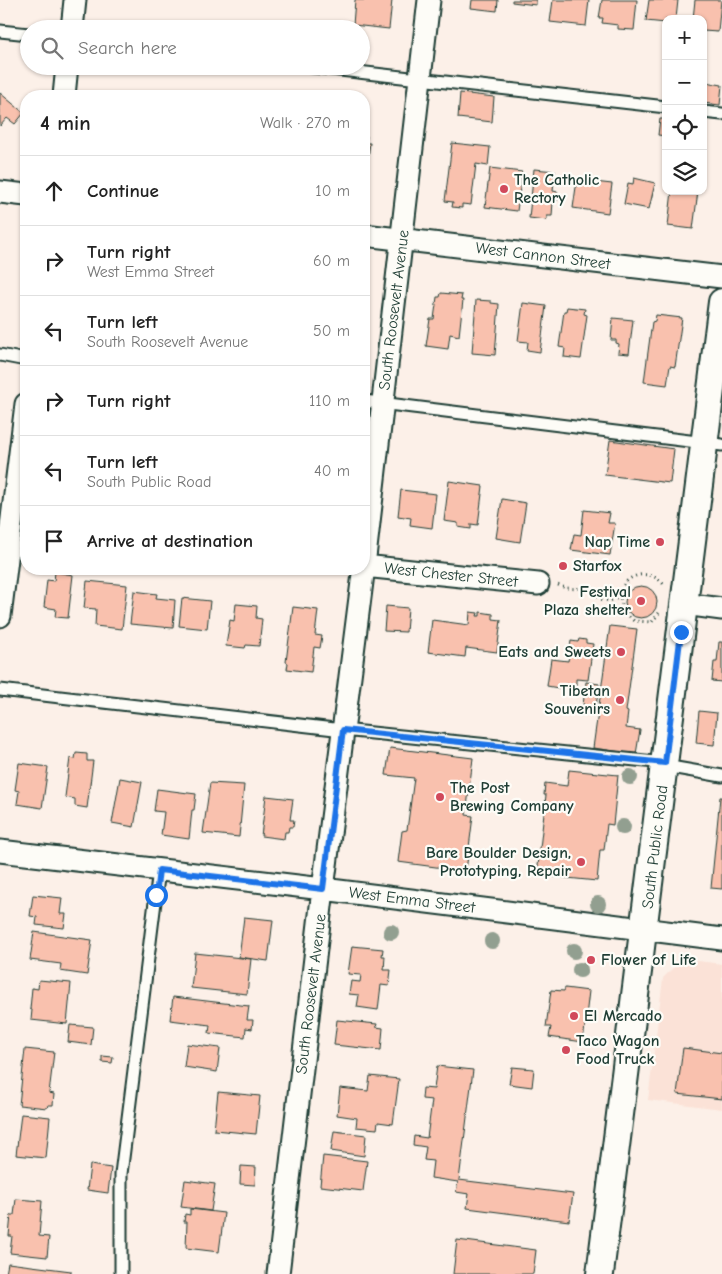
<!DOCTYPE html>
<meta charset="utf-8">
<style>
:root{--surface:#fff;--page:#f6f6f6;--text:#222;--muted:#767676;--line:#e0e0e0}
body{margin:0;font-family:"Comic Neue",sans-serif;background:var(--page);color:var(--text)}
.controls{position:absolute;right:15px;top:15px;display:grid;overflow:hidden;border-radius:10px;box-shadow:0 1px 4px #0004}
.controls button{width:45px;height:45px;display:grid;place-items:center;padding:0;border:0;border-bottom:1px solid var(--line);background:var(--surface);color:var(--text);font:25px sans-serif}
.stop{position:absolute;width:15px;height:15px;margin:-11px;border:4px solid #1a73e8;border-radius:50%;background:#fff}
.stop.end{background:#1a73e8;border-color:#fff;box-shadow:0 1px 5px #0008}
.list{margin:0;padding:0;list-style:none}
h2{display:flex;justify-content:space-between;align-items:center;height:65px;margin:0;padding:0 20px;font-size:21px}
h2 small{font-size:16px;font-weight:400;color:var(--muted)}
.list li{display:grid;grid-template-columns:32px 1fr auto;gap:15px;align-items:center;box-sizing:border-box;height:70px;padding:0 20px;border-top:1px solid var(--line)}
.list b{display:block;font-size:19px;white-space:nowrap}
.list p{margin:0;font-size:16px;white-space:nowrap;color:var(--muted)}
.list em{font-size:16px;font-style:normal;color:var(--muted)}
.icon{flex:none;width:28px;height:28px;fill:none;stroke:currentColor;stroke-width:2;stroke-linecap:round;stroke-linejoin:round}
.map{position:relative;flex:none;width:722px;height:1274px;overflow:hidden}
.search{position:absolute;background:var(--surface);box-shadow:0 1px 4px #0004;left:20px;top:20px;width:350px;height:55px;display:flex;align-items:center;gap:12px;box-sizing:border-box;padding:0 18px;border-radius:28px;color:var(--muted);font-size:19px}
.panel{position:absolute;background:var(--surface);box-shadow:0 1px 4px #0004;left:20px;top:90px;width:350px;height:485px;border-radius:20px}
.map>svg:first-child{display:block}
.built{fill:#fbe2d7}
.building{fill:#f9c1ae;stroke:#1f3d34}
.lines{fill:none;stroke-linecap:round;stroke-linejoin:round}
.service-casing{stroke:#1f3d34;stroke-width:15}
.minor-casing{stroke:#1f3d34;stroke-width:25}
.tertiary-casing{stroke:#1f3d34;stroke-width:30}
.path{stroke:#1f3d34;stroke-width:3;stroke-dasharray:1 4;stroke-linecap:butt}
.service{stroke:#fdfcf7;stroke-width:11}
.minor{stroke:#fdfcf7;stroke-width:21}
.tertiary{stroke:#fdfcf7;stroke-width:26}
.tree{fill:#929f90}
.route{stroke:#1a73e8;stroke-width:6}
.poi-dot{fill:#d1495b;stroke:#fdfcf7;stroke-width:2}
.labels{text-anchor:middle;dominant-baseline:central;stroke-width:4.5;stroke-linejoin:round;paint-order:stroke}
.poi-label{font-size:16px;font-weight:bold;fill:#1f3d34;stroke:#fdfcf7;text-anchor:start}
.street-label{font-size:16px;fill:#1f3d34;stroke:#fdfcf7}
</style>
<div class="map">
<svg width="722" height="1274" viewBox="0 0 722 1274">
<rect width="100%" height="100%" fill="#fcf0e8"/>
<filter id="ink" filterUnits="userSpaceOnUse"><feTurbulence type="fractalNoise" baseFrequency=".02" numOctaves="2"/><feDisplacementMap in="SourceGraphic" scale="10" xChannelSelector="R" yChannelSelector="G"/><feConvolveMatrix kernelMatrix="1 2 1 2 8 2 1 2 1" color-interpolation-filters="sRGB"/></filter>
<g filter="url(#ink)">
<path class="built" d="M682,959l40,5v145l-74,-9 15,-122z"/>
<path class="building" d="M355,0h37l-3,29 -36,-4z
M472,0h26l-1,11 -26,-3z
M512,0h24v5l-24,-3z
M553,0h36l-3,26 -36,-4z
M602,0h35l-3,30 -16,-1v-4l-16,-2 1,-5h-4z
M649,0h29l-2,19h-10v4l-20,-2z
M695,0h26l-3,32 -15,-1v-12h-10z
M705,82l17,3 -2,20 -17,-2z
M0,93l24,20 -9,11 -8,-6 -7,8z
M460,93l34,4 -2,25 -34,-4z
M660,119h6v17l-8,-1z
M364,136h3l-1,7h4l-6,45z
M452,143l38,4 -2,19 -12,-2 -5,41 -9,-1v4l-10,-1 1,-5 -8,-1z
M490,168l32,4 -5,39 -32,-4z
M534,169l21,2 -2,20 5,1 -1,9h-4l-1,15h-5v4l-18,-2z
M634,178l21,5 -6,26 -25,-5 4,-21 5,1z
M577,180l35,4 -4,29 -35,-5z
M672,191h26l-5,38 -25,-3z
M441,293l21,2 -1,5h2l-4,36 -9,-2 -2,15 -22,-3 4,-27h4l3,-22h3z
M476,300l15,1v2l8,1 -4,51 -23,-2z
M523,303l23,3 -6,46 -13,-2 1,-8 -10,-1z
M567,307l18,2 -1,5 3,1 -6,44 -17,-2 1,-9 -6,-1 5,-36h2z
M656,315l26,3 -7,49 -5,-1 -3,19 -23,-3 8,-60 3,-1z
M613,318l20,2 -4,34 -11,-1 1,-9 -3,-1v-3h-5z
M610,440l64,9 -4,34 -65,-8z
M449,481l34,5 -5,39 -7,-1v5l-13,-2v-4l-14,-2z
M401,490l35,4 -4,34 -22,-3 1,-7 -13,-2z
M502,499l24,4 -6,39 -24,-4z
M584,510l26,3 -2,10h7l-5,32 -39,-5 3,-16 7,1z
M55,572l18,3 -5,43 -13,-1 1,-8 -12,-2 3,-27 7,1z
M87,581l40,4 -5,44 -27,-3 1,-17 -12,-1z
M625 602a16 16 0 1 1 32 0a16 16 0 1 1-32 0Z
M134,591l23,3 -1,4 19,2 -2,28 -43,-4z
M182,598l28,3 -3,28 -28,-3z
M236,604l21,2 -1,12 6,1 -3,27 -13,-1 -1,3 -19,-2 4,-26 4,1z
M386,606l22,2 -2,24 -22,-1z
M293,607l25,3 -3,25 7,1 -2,12 -6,-1 -3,25 -24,-3 1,-6 -2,-1z
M470,612l8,1 -1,3h3v-4l13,2v5l8,1 -4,32 -31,-4 -1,9 -37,-5 4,-32 37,5z
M610,626l27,3 -11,82 2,1 -2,16 14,2 -4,24 -43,-6z
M579,639l7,1v3l7,1 -5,36 -12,-1v6l-12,-1v5l-17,-3 4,-27 17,2 3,-20 7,1z
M719,642h3v40l-10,-1 2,-19h3z
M586,682l13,2 -3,23 -13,-2z
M699,711l18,2 -3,32 -18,-2z
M390,748l83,10 -7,57 7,1 -7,55 -68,-9 4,-31 5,-1 7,-52 -28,-3z
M76,753l11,1v7h6l-6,47 -12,-2v-7l-10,-2 5,-39 5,1z
M19,763l29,4 -6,41 -25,-4 2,-13 -4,-1z
M569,770l49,5 -5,50 -6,-1 -3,26h-4l-3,31 -60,-6 9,-80h-2l1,-12 22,3z
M120,778l22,4 -8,45 -22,-4z
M210,783l34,2 -5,52 -36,-4z
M157,789l39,5 -2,16h-2l-3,29 -28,-4 3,-23 -10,-1z
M266,796l27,3 -3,21h4l-1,7h-4l-1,5h-3l-1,7 -23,-3z
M720,797h2v92l-11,-1z
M33,895l29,3 -2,16h6l-2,14 -28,-3 1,-8 -7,-1z
M244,917l29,3 -5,41 -29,-4z
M34,932l58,8 -5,35 -27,-4 1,-7 -31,-4z
M352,946l31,3 -1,7h3l-1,14h7l-2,16 -8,-1 -3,25 -21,-3 2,-12 -10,-1 2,-13 9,1 1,-7 -13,-1z
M195,953l56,6 -4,35 -56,-6z
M39,980l32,3 -4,41 -36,-4 1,-10 -2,-1 2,-21 6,1z
M565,988l24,3 -6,51 -34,-5 2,-10h-5l5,-37 13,1z
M173,997l76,9 -2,14h6l-1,9 -6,-1 -1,9 -36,-4 1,-8 -40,-5z
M337,1020l40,4 -1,3 7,1 -2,22 -47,-5z
M70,1025l23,2 -2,18 -23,-3z
M187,1044l33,4 -3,24 -33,-5z
M683,1048l39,5v46l-45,-5z
M25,1049l29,3 -5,41 5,1 -1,11h-5l-1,3 -28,-3z
M102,1056l11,1 -1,6 -10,-1z
M437,1066l36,4 -14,110 114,14 -4,27 -102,-13 2,-14 -13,-2 2,-10 -27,-4 2,-17 -9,-1 2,-13 -13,-2 1,-9 13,2 5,-38 -10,-1 1,-11 11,1z
M512,1067l22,2 -2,18 -23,-3z
M370,1076l29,3 -6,45 -15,-2 -1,7 -21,-2 1,-9 -20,-3 3,-27 28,3z
M218,1092l42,4 -4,38 -42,-4z
M21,1114l29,3 -4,41 -30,-3z
M334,1131l32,4 -2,21 -33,-5z
M323,1156l44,5 -4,30 -43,-5z
M90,1165l21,3 -3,25 -21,-3z
M241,1166l15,1 -1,18 -15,-1z
M185,1180l30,4 -4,27 -30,-4z
M16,1199l26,2 -3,35 10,1 -2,20 -37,-4 2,-17h-3l2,-21h3z
M190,1209l34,4 -5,39 -33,-4 1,-26h-3l1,-8 5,1z
M457,1240l79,10 -3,24h-80z
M8,1263l63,8v3h-65z"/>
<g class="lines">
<g class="service-casing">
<path id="service" d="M0,31l29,3
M305,66l361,41
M703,112l19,2
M0,355l26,5
M364,401l358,44
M0,690l343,40 322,33
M665,766l57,10
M121,1274v-100l38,-304"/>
</g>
<g class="minor-casing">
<path id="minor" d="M72,29l3,-29
M64,96l3,-30
M0,192l26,3
M364,235l358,42
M364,566l174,18
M684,604l38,5
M0,616l26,-212
M0,851l323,38 399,50
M278,1274l45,-385 41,-323 65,-566"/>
</g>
<g class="tertiary-casing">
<path id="tertiary" d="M600,1274l122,-972"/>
</g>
<path class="path" d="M558,585c11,5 19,4 32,2l4,2 6,10 9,2 11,-3
M659,613l-7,9 -18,-1c-37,-35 11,-62 30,-36"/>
<use href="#service" class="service"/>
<use href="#minor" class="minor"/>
<use href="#tertiary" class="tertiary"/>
</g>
<g class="tree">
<circle cx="630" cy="777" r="8"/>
<circle cx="623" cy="827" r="8"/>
<circle cx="598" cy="904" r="8"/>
<circle cx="391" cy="932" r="8"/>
<circle cx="492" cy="941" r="8"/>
<circle cx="574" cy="951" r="8"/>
<circle cx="580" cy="970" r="8"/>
</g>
</g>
<g class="lines" filter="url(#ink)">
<path class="route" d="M156,895l3,-25 164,19 20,-159 322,33 16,-131"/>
</g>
<g class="poi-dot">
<circle cx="504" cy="189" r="5"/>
<circle cx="660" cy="542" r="5"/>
<circle cx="563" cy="566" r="5"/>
<circle cx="641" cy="601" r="5"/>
<circle cx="621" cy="652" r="5"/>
<circle cx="620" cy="700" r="5"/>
<circle cx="440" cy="797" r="5"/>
<circle cx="581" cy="862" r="5"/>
<circle cx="591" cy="960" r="5"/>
<circle cx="574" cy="1016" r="5"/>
<circle cx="566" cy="1050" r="5"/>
</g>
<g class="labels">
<g class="poi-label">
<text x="514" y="180">The Catholic<tspan x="514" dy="18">Rectory</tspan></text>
<text x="650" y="542" text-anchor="end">Nap Time</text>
<text x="573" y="566">Starfox</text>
<text x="631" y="592" text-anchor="end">Festival<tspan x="631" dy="18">Plaza shelter</tspan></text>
<text x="611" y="652" text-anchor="end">Eats and Sweets</text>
<text x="610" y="691" text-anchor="end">Tibetan<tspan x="610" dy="18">Souvenirs</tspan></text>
<text x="450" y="788">The Post<tspan x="450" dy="18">Brewing Company</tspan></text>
<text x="571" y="853" text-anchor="end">Bare Boulder Design,<tspan x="571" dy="18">Prototyping, Repair</tspan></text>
<text x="601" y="960">Flower of Life</text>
<text x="584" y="1016">El Mercado</text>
<text x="576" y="1041">Taco Wagon<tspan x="576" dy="18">Food Truck</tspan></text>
</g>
<g class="street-label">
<text transform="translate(543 256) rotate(7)">West Cannon Street</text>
<text transform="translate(394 310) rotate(-83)">South Roosevelt Avenue</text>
<text transform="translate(451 575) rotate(6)">West Chester Street</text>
<text transform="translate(655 847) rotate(-83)">South Public Road</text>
<text transform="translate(412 900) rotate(7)">West Emma Street</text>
<text transform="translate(311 994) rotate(-83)">South Roosevelt Avenue</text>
</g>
</g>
</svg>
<div class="controls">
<button>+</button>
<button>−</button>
<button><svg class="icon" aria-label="locate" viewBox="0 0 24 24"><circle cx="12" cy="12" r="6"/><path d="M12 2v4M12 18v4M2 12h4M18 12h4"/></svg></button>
<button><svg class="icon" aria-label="layers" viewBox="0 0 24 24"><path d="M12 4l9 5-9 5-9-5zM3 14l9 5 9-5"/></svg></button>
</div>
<div class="stop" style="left:156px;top:895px"></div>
<div class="stop end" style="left:681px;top:632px"></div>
<div class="search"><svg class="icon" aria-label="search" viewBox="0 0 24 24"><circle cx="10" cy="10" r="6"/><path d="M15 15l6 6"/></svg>Search here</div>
<section class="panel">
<h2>4 min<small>Walk · 270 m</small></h2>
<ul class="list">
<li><svg class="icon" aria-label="ahead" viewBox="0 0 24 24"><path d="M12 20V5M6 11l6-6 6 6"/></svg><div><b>Continue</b></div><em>10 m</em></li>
<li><svg class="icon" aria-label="right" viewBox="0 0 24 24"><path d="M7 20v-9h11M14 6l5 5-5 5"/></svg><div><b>Turn right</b><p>West Emma Street</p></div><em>60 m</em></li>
<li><svg class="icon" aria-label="left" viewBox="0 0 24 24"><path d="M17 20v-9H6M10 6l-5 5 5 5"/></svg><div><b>Turn left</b><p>South Roosevelt Avenue</p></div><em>50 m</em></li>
<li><svg class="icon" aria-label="right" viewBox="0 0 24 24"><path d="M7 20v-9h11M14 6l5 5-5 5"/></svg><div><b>Turn right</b></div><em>110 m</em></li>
<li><svg class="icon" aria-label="left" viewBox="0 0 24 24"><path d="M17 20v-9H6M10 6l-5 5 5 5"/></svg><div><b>Turn left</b><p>South Public Road</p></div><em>40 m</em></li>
<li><svg class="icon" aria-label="arrive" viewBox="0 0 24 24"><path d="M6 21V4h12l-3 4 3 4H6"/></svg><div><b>Arrive at destination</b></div></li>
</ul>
</section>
</div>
